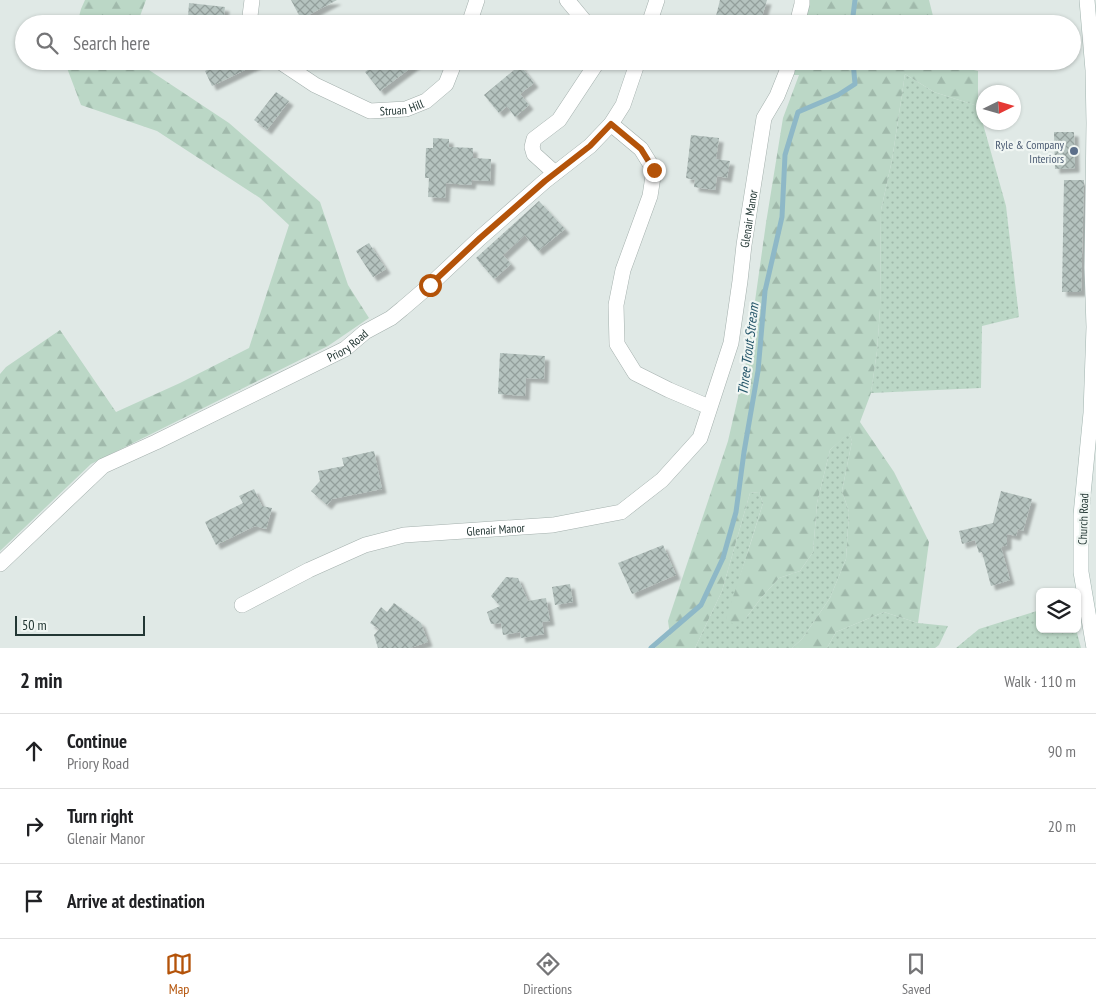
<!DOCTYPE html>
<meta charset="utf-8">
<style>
:root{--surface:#fff;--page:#f6f6f6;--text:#202124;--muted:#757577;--line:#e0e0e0;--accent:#b45309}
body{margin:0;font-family:"PT Sans Narrow",sans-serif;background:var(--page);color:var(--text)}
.controls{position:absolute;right:15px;bottom:15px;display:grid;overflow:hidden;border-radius:8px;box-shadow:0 1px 4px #0004}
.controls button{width:45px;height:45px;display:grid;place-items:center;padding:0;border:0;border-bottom:1px solid var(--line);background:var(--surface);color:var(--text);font:25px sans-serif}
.compass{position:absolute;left:976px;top:85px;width:45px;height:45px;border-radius:50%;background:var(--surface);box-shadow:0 1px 4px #0004;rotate:85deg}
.scale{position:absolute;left:15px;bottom:12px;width:130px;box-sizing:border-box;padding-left:5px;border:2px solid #233734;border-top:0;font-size:14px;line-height:18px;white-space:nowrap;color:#233734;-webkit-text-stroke:4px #f0f6f3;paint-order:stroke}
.stop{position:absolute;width:15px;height:15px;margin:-11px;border:4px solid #b45309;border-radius:50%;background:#fff}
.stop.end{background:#b45309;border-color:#fff;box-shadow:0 1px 5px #0008}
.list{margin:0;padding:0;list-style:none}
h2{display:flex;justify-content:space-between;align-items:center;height:65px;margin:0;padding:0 20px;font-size:21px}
h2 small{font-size:16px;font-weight:400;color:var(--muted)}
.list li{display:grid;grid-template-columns:32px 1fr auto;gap:15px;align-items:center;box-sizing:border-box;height:75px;padding:0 20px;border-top:1px solid var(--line)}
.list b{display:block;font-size:19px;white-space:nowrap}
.list p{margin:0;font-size:16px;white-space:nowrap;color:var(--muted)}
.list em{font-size:16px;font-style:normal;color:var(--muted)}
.icon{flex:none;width:28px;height:28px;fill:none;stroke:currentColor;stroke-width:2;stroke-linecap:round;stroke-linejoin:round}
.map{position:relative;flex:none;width:1096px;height:648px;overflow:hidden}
.search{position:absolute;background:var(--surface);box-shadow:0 1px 4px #0004;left:15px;right:15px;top:15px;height:55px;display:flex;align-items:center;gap:12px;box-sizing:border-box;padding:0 18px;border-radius:28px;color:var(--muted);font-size:19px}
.sheet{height:290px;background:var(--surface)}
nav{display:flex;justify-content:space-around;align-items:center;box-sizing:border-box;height:70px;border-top:1px solid var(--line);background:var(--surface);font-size:14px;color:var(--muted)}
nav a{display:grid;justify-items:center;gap:2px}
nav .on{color:var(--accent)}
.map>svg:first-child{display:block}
.grass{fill:url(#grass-dots)}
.forest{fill:url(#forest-firs)}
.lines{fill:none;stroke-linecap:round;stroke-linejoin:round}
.stream{stroke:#8eb8c7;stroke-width:5}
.building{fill:url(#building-cross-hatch);filter:url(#shadow)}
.minor-casing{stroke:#a4b0ad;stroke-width:16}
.secondary-casing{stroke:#a0b3ae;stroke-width:16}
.minor{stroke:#fff;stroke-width:15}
.secondary{stroke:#fff;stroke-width:15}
.route{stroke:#b45309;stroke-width:6}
.service-dot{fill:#5c6f8a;stroke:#f0f6f3;stroke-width:2}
.labels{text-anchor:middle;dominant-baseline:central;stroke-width:4.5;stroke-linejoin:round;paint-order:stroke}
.street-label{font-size:12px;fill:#233734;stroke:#f0f6f3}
.service-label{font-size:12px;fill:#4e5e75;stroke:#f0f6f3;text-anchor:end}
.water-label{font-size:14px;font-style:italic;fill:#25566a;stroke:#f0f6f3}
</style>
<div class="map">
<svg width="1096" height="648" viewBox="0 0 1096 648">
<defs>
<pattern id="grass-dots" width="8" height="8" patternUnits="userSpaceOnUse" patternTransform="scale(1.25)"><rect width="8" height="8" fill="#bbd7c6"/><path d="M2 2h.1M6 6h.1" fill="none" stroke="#a0b9ab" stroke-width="1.8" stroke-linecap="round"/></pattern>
<pattern id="forest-firs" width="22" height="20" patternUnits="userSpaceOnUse" patternTransform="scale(1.25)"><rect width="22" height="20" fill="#bbd7c6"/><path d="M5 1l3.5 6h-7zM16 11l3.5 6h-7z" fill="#a0b9ab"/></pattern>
<pattern id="building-cross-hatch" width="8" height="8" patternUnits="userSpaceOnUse" patternTransform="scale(1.25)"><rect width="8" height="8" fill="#b5c3bf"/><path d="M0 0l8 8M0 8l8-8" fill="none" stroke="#939f9c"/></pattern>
<filter id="shadow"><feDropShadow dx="4.5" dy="4.5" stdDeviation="1" flood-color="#0004"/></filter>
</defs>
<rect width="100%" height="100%" fill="#e0e9e6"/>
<path class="grass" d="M905,74l29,18 44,14 28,100 13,111 -37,9 -1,62 -110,5 6,-42 3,-42 1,-99 11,-50z
M849,432l3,9 -10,50 7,21 -3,47 -16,39 -28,41 -10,9h-97l27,-57 28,-98 9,-1 4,11 -24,77 7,38 15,-20 18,-20 21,-7 13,-19 4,-49 13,-53z
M1040,610v19h36l5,19h-125l23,-19z
M884,612l34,11 30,3 -9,19 -4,3h-108l9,-16z"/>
<path class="forest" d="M85,0h61l-6,16v8h-63l4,-15z
M806,0h123l6,24h-134z
M68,61h71l1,3 89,59 91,79 28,83 21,33 -41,28 -237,118 -91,87v-177l6,-7 54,-37 56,82 64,-29 69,-35 40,-123 -29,-27 -103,-67 -76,-26 -14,-37z
M794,61h150l1,2 33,8v35l-44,-14 -29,-18 -13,86 -11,50 -1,99 -3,42 -6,42 -11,29 34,50 35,70 -11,81 -34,-11 -48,20 -9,16h-35l10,-9 28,-41 16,-39 3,-47 -7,-21 10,-50 -3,-8 -19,17 -13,53 -4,49 -13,19 -21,7 -18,20 -15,20 -12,7 -8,-7 25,-76 12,-39 -4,-11 -9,1 -28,98 -27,57h-40l15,-13 -2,-14 60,-180 19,-83 19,-135 17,-105 16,-43h-10z"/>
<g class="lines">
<path class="stream" d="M852,24l3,-24
M651,648l50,-43 22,-47 13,-46 8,-60 14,-81 7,-80 17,-74 3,-62 13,-43 40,-17 17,-11 -2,-23"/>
</g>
<path class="building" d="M291,0h46l-36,19z
M720,0h47l-6,20 -13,4h-15l-2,-4 -15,-4z
M189,3l36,4 -2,16 -35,-5z
M214,61h50l-52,25 -7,-15 11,-5z
M380,61h40l-40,30 -15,-19z
M520,65l14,18 -14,11 9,11 -14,12 -8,-11 -8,7 -15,-18z
M276,92l13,9 -22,29 -13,-10z
M1054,132h20l1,36 -20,1z
M691,135l28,3 -3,21 14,2 -3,17 -10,-2 -2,14 -21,-3 1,-7 -9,-2z
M433,138l16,1v8l24,1v10l18,1 -1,22 -18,-1 -1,5 -25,-2 -1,15 -17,-1 1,-19h-4l1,-30h7z
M1064,180h20l-3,112h-19z
M539,201l26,28 -27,22 -13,-16 -22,20 8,9 -17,15 -18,-21z
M369,243l17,26 -13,8 -17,-26z
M500,353l45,3 -1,23 -18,-1 -1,18 -27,-2z
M374,451l8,38 -50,10 -5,6 -16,-14 9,-10 -2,-10 26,-5 -2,-8z
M254,489l8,17 10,2 -6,21 -11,-3 -39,19 -11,-23 38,-19 -4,-7z
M1001,491l31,8 -9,32 -5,-2 -2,7 -9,-2v11l-6,2 9,33 -19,6 -9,-34 -3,1 -4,-13 -13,4 -3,-13 34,-8z
M663,545l13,30 -44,19 -14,-31z
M506,577l12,1 10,23 18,-3 4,23 -8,1 2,12 -23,4 -1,-6 -17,3 -2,-12 -10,1 -4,-12 13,-6 -9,-10z
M570,584l3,18 -18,3 -3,-18z
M394,603l27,20 7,19 -18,6h-32l-4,-13 5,-6 -9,-6 11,-16 6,5z"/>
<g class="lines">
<g class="minor-casing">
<g id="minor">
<path d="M567,0l20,24"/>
<path d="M252,24l-2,-8 2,-16"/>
<path d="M469,24l8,-24"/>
<path d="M649,24l8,-24"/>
<path d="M797,24l5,-20v-4"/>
<path id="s1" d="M279,61l36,24 55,26 36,-2 20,-8 20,-17 9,-23"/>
<path d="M611,124l30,25 13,21 -4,26 -27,74 -7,35 1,39 18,29 34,17 40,17"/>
<path d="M555,173l-21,-19 -2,-7 2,-8 25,-19 39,-59"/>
<path id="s2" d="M0,564l103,-98 53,-24 189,-93 20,-17 26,-14 11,-9 28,-24 50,-47 65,-57 45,-35 21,-22 12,-19 15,-44"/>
<path id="s3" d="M242,605l67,-35 56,-25 39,-10 149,-10 68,-13 41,-32 38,-42 31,-95 9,-62 4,-36 20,-127 13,-22 10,-25 2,-10"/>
</g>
</g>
<g class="secondary-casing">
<path id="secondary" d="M1087,0l6,70 1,53 -2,145 2,59 -3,86 -10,102v57l13,76"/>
</g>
<use href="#minor" class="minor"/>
<use href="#secondary" class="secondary"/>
</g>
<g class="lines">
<path class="route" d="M430,285l50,-47 65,-57 45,-35 21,-22 30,25 13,21"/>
</g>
<circle class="service-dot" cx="1074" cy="151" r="5"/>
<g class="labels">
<g class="street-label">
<text stroke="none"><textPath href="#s1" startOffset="136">Struan Hill</textPath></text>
<text stroke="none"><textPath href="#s3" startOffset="730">Glenair Manor</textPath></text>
<text stroke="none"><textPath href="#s2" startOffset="415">Priory Road</textPath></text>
<text transform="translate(1083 519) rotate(-88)">Church Road</text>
<text stroke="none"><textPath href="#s3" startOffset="269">Glenair Manor</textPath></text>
</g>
<g class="service-label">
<text x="1064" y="144">Ryle &amp; Company<tspan x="1064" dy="14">Interiors</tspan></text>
</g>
<g class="water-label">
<text transform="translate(748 349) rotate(-83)">Three Trout Stream</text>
</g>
</g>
</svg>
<div class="controls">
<button><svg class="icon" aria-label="layers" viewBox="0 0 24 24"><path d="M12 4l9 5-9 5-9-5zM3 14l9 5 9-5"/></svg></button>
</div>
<svg class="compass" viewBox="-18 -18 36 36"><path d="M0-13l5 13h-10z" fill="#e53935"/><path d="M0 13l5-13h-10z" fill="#757577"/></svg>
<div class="scale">50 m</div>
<div class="stop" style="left:430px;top:285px"></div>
<div class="stop end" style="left:654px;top:170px"></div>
<div class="search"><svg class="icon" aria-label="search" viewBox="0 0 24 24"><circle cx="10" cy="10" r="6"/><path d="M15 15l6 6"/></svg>Search here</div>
</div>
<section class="sheet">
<h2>2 min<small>Walk · 110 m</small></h2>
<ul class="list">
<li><svg class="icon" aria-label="ahead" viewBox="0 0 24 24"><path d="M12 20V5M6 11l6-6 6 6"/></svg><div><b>Continue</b><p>Priory Road</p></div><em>90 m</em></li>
<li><svg class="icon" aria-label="right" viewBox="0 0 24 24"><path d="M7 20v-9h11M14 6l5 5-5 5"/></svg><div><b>Turn right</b><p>Glenair Manor</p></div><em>20 m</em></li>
<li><svg class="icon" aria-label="arrive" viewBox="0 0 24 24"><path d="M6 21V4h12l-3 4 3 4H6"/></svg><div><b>Arrive at destination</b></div></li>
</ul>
</section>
<nav>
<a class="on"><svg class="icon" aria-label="map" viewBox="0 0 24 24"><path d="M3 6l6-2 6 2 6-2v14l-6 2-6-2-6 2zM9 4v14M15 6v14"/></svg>Map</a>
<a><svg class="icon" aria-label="directions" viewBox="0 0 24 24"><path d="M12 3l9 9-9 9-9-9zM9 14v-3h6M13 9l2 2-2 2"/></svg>Directions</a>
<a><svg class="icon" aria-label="saved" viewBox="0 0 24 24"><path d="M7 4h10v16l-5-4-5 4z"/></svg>Saved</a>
</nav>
